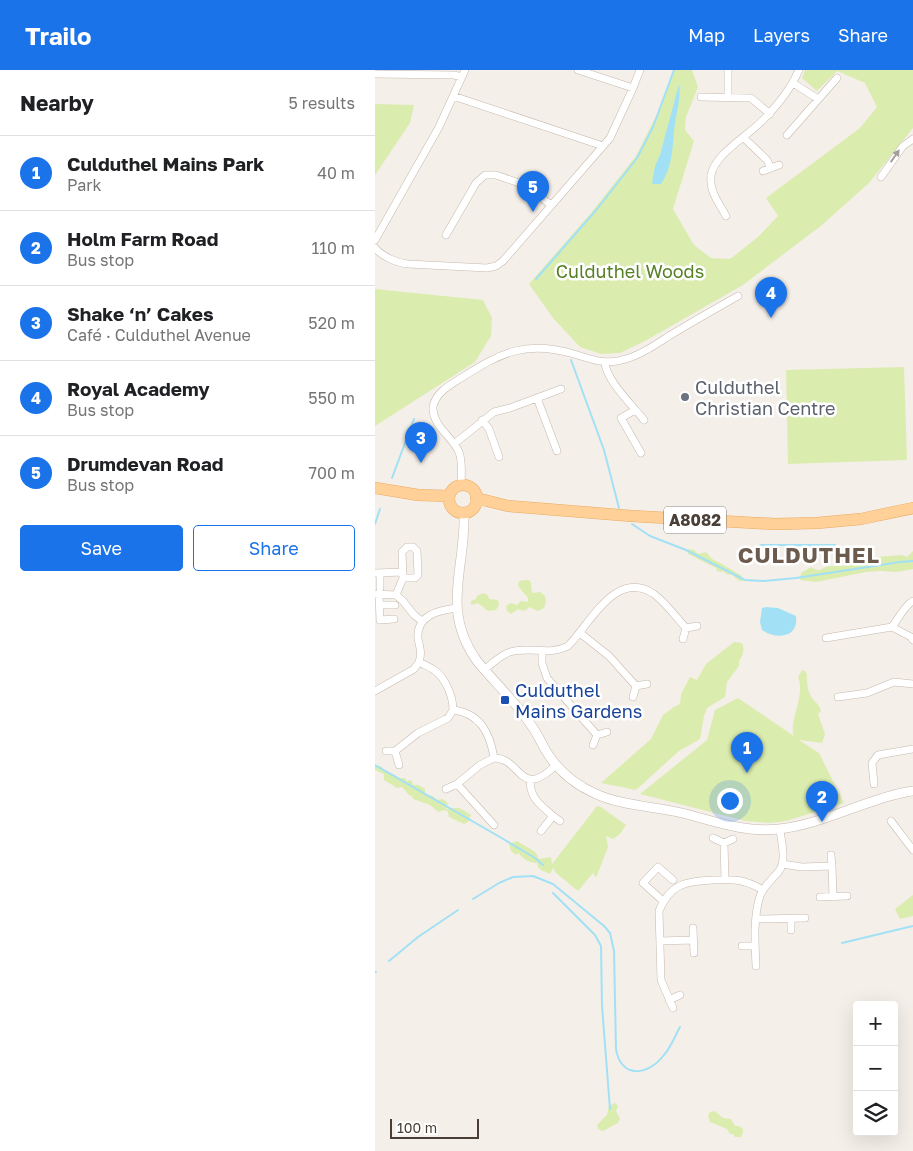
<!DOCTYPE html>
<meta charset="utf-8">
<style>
:root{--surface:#fff;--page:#f6f6f6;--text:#202124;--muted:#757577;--line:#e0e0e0;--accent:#1a73e8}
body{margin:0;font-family:"Golos Text",sans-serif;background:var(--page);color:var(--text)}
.controls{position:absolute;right:15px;bottom:15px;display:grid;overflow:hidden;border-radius:5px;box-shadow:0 5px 20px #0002}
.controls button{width:45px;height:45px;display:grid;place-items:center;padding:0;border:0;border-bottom:1px solid var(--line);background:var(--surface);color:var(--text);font:25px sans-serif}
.scale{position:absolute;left:15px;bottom:12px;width:89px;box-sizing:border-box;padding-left:5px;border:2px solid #4a3f36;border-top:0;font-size:14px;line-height:18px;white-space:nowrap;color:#4a3f36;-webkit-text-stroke:4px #fff;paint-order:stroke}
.you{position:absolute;left:354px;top:730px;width:18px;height:18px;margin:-12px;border:4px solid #fff;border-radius:50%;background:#1a73e8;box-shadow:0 0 0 8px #1a73e833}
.badge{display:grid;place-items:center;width:32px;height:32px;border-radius:50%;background:var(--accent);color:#fff;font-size:16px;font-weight:700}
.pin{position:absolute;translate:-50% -41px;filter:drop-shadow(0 1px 2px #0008)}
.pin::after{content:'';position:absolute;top:26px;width:18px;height:15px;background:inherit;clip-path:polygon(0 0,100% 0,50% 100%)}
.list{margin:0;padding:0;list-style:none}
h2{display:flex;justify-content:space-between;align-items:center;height:65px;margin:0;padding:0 20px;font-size:21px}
h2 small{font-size:16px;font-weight:400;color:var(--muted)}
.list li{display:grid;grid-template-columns:32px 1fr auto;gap:15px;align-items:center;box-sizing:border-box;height:75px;padding:0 20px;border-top:1px solid var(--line)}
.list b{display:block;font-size:19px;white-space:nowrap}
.list p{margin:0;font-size:16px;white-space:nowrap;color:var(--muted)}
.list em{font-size:16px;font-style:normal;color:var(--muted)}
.actions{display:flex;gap:10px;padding:15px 20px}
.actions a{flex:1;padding:11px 0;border:1px solid var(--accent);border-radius:5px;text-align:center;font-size:18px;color:var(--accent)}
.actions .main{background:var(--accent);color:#fff}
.icon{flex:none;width:28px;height:28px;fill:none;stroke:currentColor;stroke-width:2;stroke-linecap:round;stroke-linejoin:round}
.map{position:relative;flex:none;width:538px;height:1081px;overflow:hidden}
header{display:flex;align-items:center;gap:30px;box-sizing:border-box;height:70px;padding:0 25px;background:var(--accent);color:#fff}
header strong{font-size:24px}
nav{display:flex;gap:28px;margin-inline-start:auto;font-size:18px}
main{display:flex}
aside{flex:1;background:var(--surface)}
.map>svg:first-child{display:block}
.green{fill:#dbecaf}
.water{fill:#a2e1f5}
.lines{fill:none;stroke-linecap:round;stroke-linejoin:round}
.stream{stroke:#a2e1f5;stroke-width:2}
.minor-casing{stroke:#c5b8ad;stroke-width:8}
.tertiary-casing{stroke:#c5b8ad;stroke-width:10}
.primary-casing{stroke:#ebaa61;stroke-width:12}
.minor{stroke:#fff;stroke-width:7}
.tertiary{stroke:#fff;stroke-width:9}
.primary{stroke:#ffd098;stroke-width:11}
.oneway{fill:#a49f9a}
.worship-dot{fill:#6b7280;stroke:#fff;stroke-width:2}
.transit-dot{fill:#1a4fb4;stroke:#fff;stroke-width:2}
.labels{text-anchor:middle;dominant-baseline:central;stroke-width:5;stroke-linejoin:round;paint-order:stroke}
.shield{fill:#fff;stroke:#807972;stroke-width:1}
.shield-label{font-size:16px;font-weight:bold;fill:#4a3f36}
.park-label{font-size:18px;fill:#578025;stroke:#fff}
.worship-label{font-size:18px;fill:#5b616d;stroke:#fff;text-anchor:start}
.transit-label{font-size:18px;fill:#164399;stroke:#fff;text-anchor:start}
.district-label{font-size:22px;font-weight:bold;letter-spacing:1px;fill:#6d5b4d;stroke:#fff}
</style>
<header>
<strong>Trailo</strong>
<nav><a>Map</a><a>Layers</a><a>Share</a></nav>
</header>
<main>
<aside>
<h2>Nearby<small>5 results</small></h2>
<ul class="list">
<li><span class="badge">1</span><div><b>Culduthel Mains Park</b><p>Park</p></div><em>40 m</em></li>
<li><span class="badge">2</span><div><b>Holm Farm Road</b><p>Bus stop</p></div><em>110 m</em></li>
<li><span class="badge">3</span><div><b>Shake ‘n’ Cakes</b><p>Café · Culduthel Avenue</p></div><em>520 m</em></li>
<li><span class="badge">4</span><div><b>Royal Academy</b><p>Bus stop</p></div><em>550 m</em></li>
<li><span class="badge">5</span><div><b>Drumdevan Road</b><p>Bus stop</p></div><em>700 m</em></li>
</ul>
<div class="actions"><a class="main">Save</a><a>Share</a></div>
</aside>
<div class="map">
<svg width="538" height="1081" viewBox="0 0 538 1081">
<rect width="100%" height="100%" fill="#f5efe9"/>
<path class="green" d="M299,0h18l6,17 -12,30 -1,13 9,11 -21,68 21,36 17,13 19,1 28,-22 20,-21 -12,-18 94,-70 17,-21 -12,-24 -28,-12 -20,20 -15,-13 3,-8h108v58l-44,55 -47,42 -79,60 -98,56 -25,12 -19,1 -21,-7 -27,-29 -24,-34 62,-71 45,-57 22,-44z
M0,34l39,1 -4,18 -35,52z
M0,219l108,11 9,18 -1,18 -16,26 -100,64z
M529,297l3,93 -119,4 -2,-94z
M313,479l6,1 4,4 8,-2 6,7 10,5 20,12 1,5h-4l-8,-7 -3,1 -5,-4 -2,1 -4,-1 -1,-3 -28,-14z
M538,481v18l-17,3 -16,-1 -14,1 -50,10 -16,-2 1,-7 10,-6c12,7 9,0 19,-1 4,0 9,0 13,0l7,-6 6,1 21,-4 25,-2 5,2z
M150,510h4l2,3 1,10 8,-1 5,4 1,6 -2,6 -6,3 -9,-4c-4,5 -6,4 -11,2l-7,5 -4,-3 -1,-5 5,-3 6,2 4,-4 7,1v-4l-10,-12 1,-5z
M108,523l5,2 1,4 9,1 1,5 -3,5 -8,1 -10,-8 -7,2v-4l5,-2 1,-3z
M359,572l8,1c3,6 1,13 -3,18v5l-12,16 -2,15 -18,11 -3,8 -4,23 -21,12 -43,39 -35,-7 50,-44 12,-24 11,-8 6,-3 1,-10 9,-17 7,3 9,-16z
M427,600l3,1 2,3c0,9 0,16 5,24 4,5 8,7 9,13l-3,3 7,20 -3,9 -23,-3 20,13 25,50 -58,18 -16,2 -24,-2 -106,-27 67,-54 8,-30 23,-12 56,38c-6,-14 12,-40 4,-59z
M0,696h6c5,8 12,6 18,12h6l2,4 2,-2 3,1 1,4c5,-1 8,1 12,4v5l8,2 4,4 6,-1 5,4 -2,6c15,-1 11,-3 25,6l-3,7 -4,2 -15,-7 -1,-5 -3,-2 -7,2 -8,-7 -17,-6 -1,-3 -3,-1 -7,-8 -5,1 -13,-8v-6l-9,-4z
M222,736l4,1 25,18 -6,9 -7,5 -7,-3 2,11 -12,31 -3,-5 -15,18 -22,-18 -3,-5 -3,6 -9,-4 -3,-3 -1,-4c-7,0 -15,-4 -18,-10l-3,2 -5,-4 -2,-7 8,-3c8,6 19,8 22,18l12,-2 1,7z
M538,825v21l-13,3 -5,-10z
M240,1033l3,3 -2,5 4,8 -2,4 -15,8 -5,-2 -1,-4 10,-10 2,-9z
M340,1041l8,7 8,1 4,7h4l4,3v4l-2,4h-6l-2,-3h-3l-3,-5 -17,-7 -2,-6 2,-4z"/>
<path class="water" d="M304,14c2,14 -2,26 -4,39 -3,23 -1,41 -14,61h-7l-2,-1 3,-17 5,-11z
M391,537l12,1 18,8c3,22 -20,24 -34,14l-2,-8 2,-14z"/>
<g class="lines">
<path class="stream" d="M161,209l61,-70 40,-51 16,-31 21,-57
M196,290l33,90 15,58
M17,408l22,-59
M0,454l5,-15
M257,454l18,12 36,14 59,30 19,1 32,-3 104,-16 13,-1
M368,478l6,4 12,-7h74
M0,695l130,75 30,18 8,7
M178,823l42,42 6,11 1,60 8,103
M98,829l26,-16 14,-6 20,-1 20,8 51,42 6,7 4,18 2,98c5,30 32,27 48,6 7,-8 11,-19 16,-28
M467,873l71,-17
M14,891l29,-24 40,-27
M0,902h1"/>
<g class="minor-casing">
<path id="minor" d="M203,0l55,18
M0,4l79,1 8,2
M418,13l25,16
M78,26l150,50
M326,27l50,1 19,16
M353,27v-27
M412,65l50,-57
M369,68l23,22 4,8
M388,101l16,-6
M506,107l22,-31 10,-7
M351,146c-7,-13 -17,-25 -15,-40 2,-21 38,-41 52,-56 15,-15 28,-31 36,-50
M71,165l30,-52 9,-8h11l29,10 26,20
M0,170l64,-113 26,-57
M0,178c8,9 22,15 33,16l79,4 9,-2 7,-5 107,-123 23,-50 7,-18
M230,292c0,17 28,44 39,58
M162,328l20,53
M260,340l-14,8 20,35
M107,350l7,9 10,28
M79,374l40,-32 16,-4 51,-19
M86,416c0,-11 2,-23 -2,-34 -7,-16 -27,-26 -26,-45 2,-14 17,-22 28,-29 41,-26 65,-38 113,-24 16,5 32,11 48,6 17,-4 33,-15 47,-24 23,-14 46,-27 69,-40
M0,503l28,-1
M5,503v15
M0,524l21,1 7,6 11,14 8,6
M4,524l1,26 14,-1
M21,525l7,-17 -1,-26 5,-5h6l4,4 1,24 -3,3h-12
M4,535h16
M82,538c-18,2 -41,7 -39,31 2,9 4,14 1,23 5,3 11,5 15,8 12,8 19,27 19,40 27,3 37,23 41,48 28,0 25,43 62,7
M517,557c6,-8 14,-23 21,-26
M311,558l11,-2
M205,563l29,23 27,30
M451,568l66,-11 19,10 2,3
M167,581v12l5,15 50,57
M109,600c8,-6 16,-15 26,-18 20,-6 39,4 58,-6 22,-22 48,-78 86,-52 12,9 22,23 32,34l-3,11
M0,621l39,-22 5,-7
M258,627l3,-11 11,-2
M463,627l29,-4 27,-11 19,2
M218,675l4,-10 10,-3
M11,681h9l23,-18 30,-15 5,-8
M20,681l4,14
M119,688l-14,7 -23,19 37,41
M155,709c0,20 9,24 23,37l-12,15
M499,714l-2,-21 6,-8 35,-6
M71,719l11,-5
M178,746l7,5
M516,751l22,29
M338,768l11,5 9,-4
M349,773l1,36
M456,785l1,11
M407,794l20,3 30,-1 1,31
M445,827l27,-1
M288,831l-20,-18 15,-16 15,13
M381,849l49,-1
M416,849v11
M318,858l1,25
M285,871l33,-1
M367,876h13
M381,896c-1,-23 -3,-48 4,-70 4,-11 12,-16 19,-25 8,-11 2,-29 1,-42
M294,930l11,-5
M298,938l-12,-28 -2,-69c11,-27 27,-30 54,-31 21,-1 31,-1 50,10"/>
</g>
<g class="tertiary-casing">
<path id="tertiary" d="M89,443c2,56 -24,96 13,148 18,22 39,41 54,64 6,8 10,17 15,26 11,18 28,33 48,42 27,13 59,13 88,20 31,8 64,20 97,16 46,-5 88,-31 134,-38"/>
</g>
<g class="primary-casing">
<path id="primary" d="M74 429a14 14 0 1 1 28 0a14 14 0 1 1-28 0Z
M0,418l43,7 31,1
M101,428l32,8 124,10 143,8 42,-1 44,-4 52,-11"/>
</g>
<use href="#minor" class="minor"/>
<use href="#tertiary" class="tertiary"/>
<use href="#primary" class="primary"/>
</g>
<defs><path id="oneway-solid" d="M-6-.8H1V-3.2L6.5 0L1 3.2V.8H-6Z" transform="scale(1.25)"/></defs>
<use class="oneway" href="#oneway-solid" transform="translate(520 86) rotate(-55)"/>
<circle class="worship-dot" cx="310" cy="327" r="5"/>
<rect class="transit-dot" x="125" y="625" width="10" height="10" rx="2.5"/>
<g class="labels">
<rect class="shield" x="289" y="436.5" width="62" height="27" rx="4"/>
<g class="shield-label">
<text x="320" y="450">A8082</text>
</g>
<g class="park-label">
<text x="255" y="201">Culduthel Woods</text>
</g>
<g class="worship-label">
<text x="320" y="317">Culduthel<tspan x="320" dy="21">Christian Centre</tspan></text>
</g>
<g class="transit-label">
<text x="140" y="620">Culduthel<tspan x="140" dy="21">Mains Gardens</tspan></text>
</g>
<g class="district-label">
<text x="434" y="484">CULDUTHEL</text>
</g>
</g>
</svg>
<div class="controls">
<button>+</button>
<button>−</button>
<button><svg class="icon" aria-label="layers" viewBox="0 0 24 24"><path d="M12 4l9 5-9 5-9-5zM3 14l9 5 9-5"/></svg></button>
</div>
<div class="scale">100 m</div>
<div class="you"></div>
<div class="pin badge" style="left:372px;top:703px">1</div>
<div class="pin badge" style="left:447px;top:752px">2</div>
<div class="pin badge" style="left:46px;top:393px">3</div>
<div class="pin badge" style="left:396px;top:248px">4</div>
<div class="pin badge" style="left:158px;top:142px">5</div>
</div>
</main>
